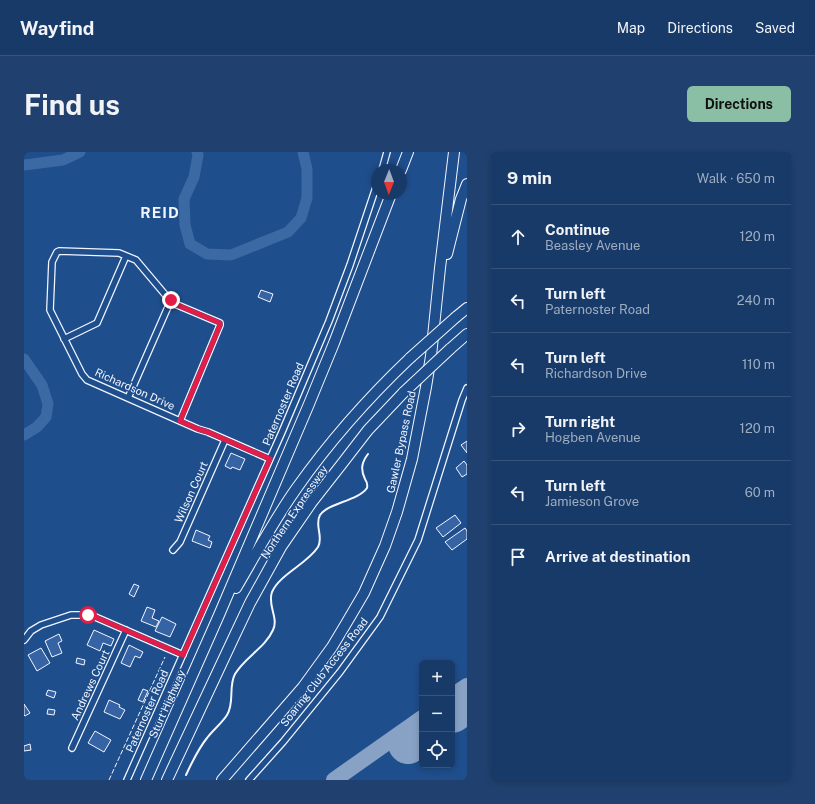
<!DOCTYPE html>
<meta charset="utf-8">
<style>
:root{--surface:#173a69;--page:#20416f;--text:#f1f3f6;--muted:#9eadc0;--line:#36547d;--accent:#8abfa5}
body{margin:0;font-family:"Public Sans",sans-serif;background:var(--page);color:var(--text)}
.controls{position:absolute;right:12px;bottom:12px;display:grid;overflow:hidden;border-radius:6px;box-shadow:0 2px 6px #0003}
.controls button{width:36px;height:36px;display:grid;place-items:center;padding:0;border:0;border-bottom:1px solid var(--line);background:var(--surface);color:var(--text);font:20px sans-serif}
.compass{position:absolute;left:347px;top:12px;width:36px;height:36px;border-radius:50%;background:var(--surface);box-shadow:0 2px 6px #0003;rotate:181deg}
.stop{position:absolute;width:12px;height:12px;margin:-9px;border:3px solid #e11d48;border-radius:50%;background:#fff}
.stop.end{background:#e11d48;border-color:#fff;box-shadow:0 1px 4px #0008}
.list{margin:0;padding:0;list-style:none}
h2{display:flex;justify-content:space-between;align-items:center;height:52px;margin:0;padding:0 16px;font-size:17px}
h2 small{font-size:13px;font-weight:400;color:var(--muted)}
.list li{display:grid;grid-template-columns:26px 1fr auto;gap:12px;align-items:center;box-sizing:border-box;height:64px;padding:0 16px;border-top:1px solid var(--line)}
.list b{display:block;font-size:15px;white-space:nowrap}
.list p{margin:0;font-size:13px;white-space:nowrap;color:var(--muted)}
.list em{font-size:13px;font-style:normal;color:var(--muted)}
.icon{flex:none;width:22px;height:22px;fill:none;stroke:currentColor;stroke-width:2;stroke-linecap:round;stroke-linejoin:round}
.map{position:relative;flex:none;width:443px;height:628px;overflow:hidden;border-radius:6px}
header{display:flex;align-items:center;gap:24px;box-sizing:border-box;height:56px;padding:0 20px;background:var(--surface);border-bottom:1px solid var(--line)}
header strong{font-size:19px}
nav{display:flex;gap:22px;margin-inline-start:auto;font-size:14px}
.intro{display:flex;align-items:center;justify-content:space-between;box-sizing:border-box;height:96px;padding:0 24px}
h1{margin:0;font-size:28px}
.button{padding:10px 18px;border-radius:6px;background:var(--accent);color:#111;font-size:14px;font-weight:700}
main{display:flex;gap:24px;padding:0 24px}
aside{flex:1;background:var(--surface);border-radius:6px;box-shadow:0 2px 6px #0003}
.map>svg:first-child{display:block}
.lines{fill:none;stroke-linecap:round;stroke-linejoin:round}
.river{stroke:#3b69a3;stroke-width:11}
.taxiway{stroke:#88a2c6;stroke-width:16}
.runway{stroke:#88a2c6;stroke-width:40}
.building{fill:#3563a3;stroke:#f2f6ff}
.minor-casing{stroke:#f2f6ff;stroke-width:8}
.motorway-casing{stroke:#f2f6ff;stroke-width:12}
.minor{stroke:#1f4e8c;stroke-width:5.5}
.motorway{stroke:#1f4e8c;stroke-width:10}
.motorway-bridge-casing{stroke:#f2f6ff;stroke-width:12;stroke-linecap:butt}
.motorway-bridge{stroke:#1f4e8c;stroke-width:10}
.fence{stroke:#f2f6ff;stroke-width:1;stroke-dasharray:5 2;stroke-linecap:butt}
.wall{stroke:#f2f6ff;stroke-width:2}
.route{stroke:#e11d48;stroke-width:5}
.labels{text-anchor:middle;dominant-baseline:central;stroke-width:3;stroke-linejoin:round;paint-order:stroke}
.street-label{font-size:11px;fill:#f2f6ff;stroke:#1f4e8c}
.district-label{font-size:15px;font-weight:bold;letter-spacing:1px;fill:#f2f6ff;stroke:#1f4e8c}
</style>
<header>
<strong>Wayfind</strong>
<nav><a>Map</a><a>Directions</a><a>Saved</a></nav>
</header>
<div class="intro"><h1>Find us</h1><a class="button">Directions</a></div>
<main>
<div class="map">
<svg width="443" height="628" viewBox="0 0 443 628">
<rect width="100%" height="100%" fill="#1f4e8c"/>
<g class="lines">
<path class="river" d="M173,0l1,3 -4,22 -10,22 1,26 5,19 17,10 24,1 57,-23 13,-14 6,-20v-29l-4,-17
M0,13l39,-5 17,-8
M0,207l18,26 6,19 -2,13 -9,10 -13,8"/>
<path class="taxiway" d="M428,544l15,-10
M310,628l88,-62"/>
<path class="runway" d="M428,561l15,-10
M384,592l14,-10"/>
</g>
<path class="building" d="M237,138l12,4 -3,8 -12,-5z
M443,289v12l-6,-8z
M207,301l14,6 -5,11 -8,-3 -1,2 -6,-3z
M440,309l3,4v9l-5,3 -6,-9z
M431,363l6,8 -18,14 -7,-9z
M441,376l2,3v8l-15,11 -7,-8z
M172,378l14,6 -2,4 4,2 -2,6 -18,-7z
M110,432l5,2 -5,11 -5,-3z
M123,455l8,3 -3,8 7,3 -3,6 -15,-6z
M138,465l14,7 -6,13 -15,-6z
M70,478l20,9 -3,7 -8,-3 -3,8 -13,-6z
M35,482l3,7 -4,2 4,10 -10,4 -7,-16z
M105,493l14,7 -3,6 -5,-2 -5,11 -9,-4z
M17,496l9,15 -13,8 -9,-16z
M53,506l8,2 -1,5 -8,-2z
M119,537l5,2 -5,11 -5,-2z
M24,538l8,2 -2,6 -8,-3z
M85,548l11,5 -1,2 6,3 -5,9 -16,-7z
M0,552l6,9 -5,3 -1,-1z
M24,557l7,1 -1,5 -7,-1z
M71,579l16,9 -7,12 -16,-9z
M6,592l1,6 -7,1v-5z"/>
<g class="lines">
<g class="minor-casing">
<path id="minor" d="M358,18l5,-18
M40,187l33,-16 29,-67
M104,246l43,-98
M156,269l40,-96v-2l-45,-19 -7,-6 -32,-38 -17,-7 -60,-2 -2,1 -5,10 -2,48 32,64 5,6 111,49 10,3 62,27
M149,398l7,-8 45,-102
M0,488l7,-9 10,-6 30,-10h17l5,1 90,39
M48,596l54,-118
M103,628l155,-348 47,-111 21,-56 27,-81
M225,628l34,-38 57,-70 40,-55 38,-77 44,-140 5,-12"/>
</g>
<g class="motorway-casing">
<path id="motorway" d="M377,18l7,-18
M423,102l14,-55 6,-15
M432,165l11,-9
M426,197l17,-15
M212,436c20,-34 38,-68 60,-99 33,-47 72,-91 114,-131
M122,628l73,-165 90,-211 25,-61 57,-149
M143,628l66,-141 17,-36 31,-56 31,-45 29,-37 27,-35 36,-38
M198,628l81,-93 29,-40 15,-25 17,-29 21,-47 12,-34 15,-53 14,-72 5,-31 9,-88 14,-116"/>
</g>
<use href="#minor" class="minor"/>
<use href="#motorway" class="motorway"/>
<g class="motorway-bridge-casing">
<path id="motorway-bridge" d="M386,206l46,-41
M380,240l46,-43"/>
</g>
<use href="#motorway-bridge" class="motorway-bridge"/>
<path class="fence" d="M85,628l56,-123"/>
<path class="wall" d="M162,623c6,-13 12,-26 21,-37 6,-8 15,-15 20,-23 8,-13 1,-28 8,-41 10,-17 30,-26 38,-44 6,-12 -6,-25 -1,-38 8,-18 35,-28 46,-45 6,-10 -4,-22 2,-32 8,-12 38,-14 47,-27 1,-4 0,-6 -2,-9 -5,-10 -3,-17 3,-25"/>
</g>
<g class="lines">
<path class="route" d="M64,463l5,1 90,39 87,-196 -62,-27 -10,-3 -18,-8 40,-96v-2l-45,-19 -4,-4"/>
</g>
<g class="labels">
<g class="street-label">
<text transform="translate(111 237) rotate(24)">Richardson Drive</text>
<text transform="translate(259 252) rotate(-67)">Paternoster Road</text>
<text transform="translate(377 290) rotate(-78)">Gawler Bypass Road</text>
<text transform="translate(167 340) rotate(-66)">Wilson Court</text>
<text transform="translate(270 360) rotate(-56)">Northern Expressway</text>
<text transform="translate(300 520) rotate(-52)">Soaring Club Access Road</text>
<text transform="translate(66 533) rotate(-65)">Andrews Court</text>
<text transform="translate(143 552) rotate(-66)">Sturt Highway</text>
<text transform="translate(123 559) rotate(-66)">Paternoster Road</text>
</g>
<g class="district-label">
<text x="136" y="60">REID</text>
</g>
</g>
</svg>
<div class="controls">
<button>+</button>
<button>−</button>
<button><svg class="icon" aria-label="locate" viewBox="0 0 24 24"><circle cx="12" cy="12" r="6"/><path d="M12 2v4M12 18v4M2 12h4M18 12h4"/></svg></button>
</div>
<svg class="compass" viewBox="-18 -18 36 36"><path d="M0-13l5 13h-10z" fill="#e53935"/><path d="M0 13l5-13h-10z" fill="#9eadc0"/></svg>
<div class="stop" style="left:64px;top:463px"></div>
<div class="stop end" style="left:147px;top:148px"></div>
</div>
<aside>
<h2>9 min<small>Walk · 650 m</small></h2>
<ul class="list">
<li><svg class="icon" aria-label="ahead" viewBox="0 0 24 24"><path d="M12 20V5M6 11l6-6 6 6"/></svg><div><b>Continue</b><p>Beasley Avenue</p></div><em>120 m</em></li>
<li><svg class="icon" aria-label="left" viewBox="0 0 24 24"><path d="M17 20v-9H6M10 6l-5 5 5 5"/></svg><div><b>Turn left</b><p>Paternoster Road</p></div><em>240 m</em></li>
<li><svg class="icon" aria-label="left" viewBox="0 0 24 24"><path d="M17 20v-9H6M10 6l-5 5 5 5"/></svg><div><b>Turn left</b><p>Richardson Drive</p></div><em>110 m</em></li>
<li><svg class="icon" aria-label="right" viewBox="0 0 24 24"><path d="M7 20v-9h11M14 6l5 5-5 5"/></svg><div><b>Turn right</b><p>Hogben Avenue</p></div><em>120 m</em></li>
<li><svg class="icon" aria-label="left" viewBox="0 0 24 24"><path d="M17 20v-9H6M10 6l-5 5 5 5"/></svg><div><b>Turn left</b><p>Jamieson Grove</p></div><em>60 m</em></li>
<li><svg class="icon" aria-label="arrive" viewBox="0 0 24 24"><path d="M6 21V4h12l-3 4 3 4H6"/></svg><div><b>Arrive at destination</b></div></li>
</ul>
</aside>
</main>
